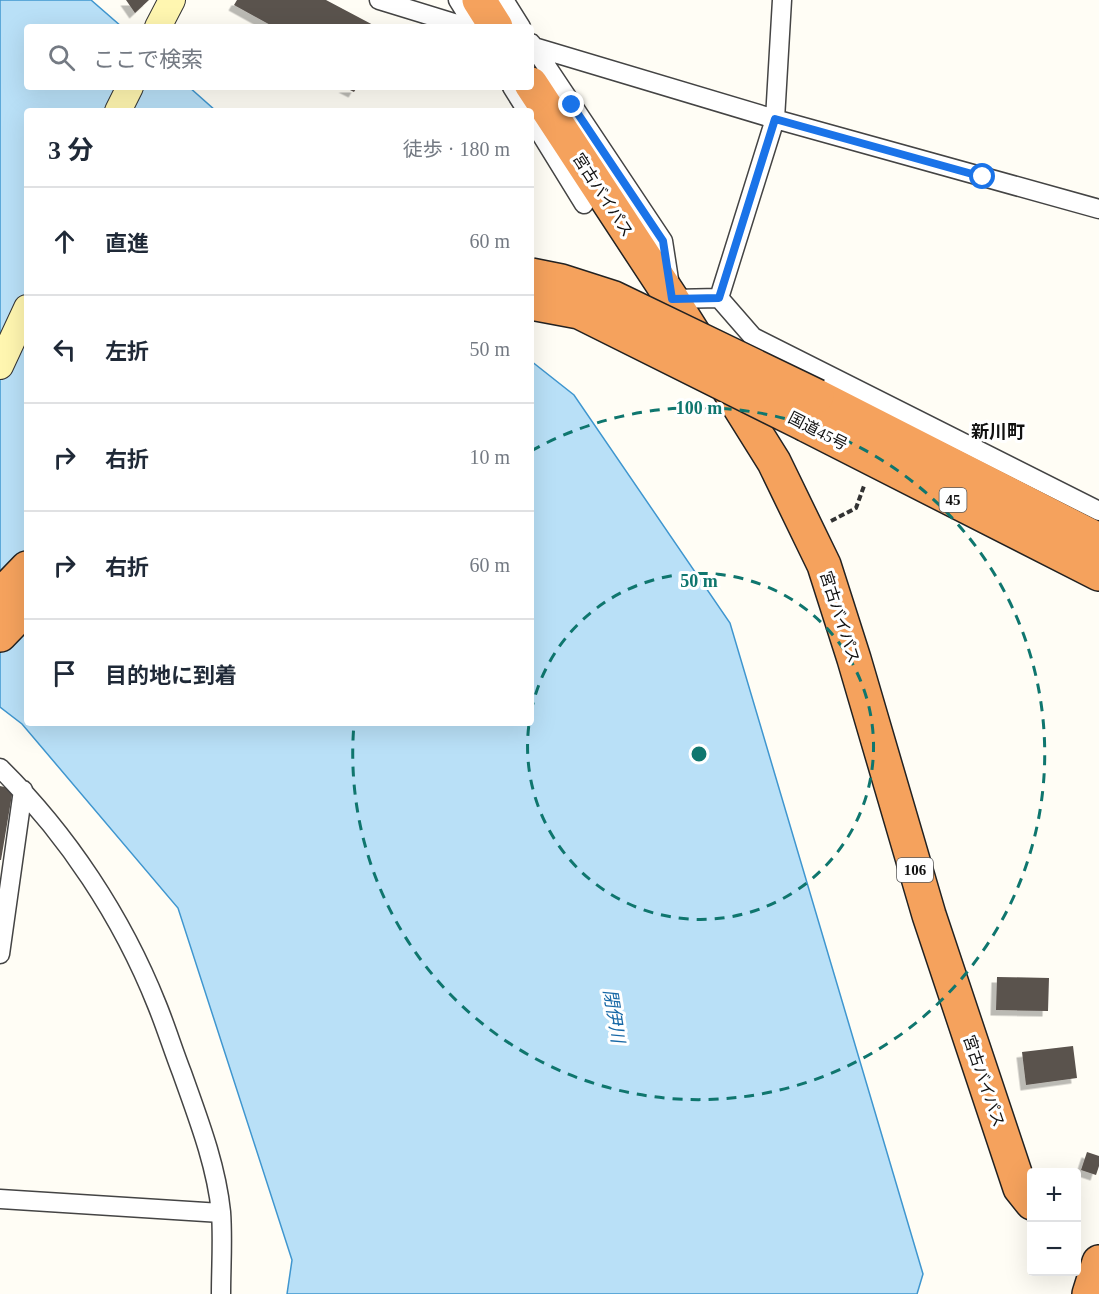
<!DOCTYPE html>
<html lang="ja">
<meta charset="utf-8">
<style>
:root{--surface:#fff;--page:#f2f2f3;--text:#1f2937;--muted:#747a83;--line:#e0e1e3}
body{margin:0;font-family:"Times New Roman","Noto Sans JP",serif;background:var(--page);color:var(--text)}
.controls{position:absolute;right:18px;bottom:18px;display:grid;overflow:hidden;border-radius:6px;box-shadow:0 6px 24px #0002}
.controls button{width:54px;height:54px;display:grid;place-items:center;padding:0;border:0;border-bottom:2px solid var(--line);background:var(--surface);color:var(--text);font:30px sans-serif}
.stop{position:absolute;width:18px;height:18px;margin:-14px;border:4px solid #1a73e8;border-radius:50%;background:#fff}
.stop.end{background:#1a73e8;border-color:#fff;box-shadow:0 2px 6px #0008}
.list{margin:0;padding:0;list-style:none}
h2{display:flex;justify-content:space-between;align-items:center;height:78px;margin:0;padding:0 24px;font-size:26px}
h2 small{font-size:20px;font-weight:400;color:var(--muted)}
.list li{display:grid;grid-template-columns:39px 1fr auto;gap:18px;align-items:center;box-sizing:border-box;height:108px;padding:0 24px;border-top:2px solid var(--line)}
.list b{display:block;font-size:22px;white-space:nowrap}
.list em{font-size:20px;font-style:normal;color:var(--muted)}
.icon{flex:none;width:33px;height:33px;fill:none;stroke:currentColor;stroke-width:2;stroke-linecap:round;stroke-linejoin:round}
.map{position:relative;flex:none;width:1099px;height:1294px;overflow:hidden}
.search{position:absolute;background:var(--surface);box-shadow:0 6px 24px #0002;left:24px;top:24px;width:510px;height:66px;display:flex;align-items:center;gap:15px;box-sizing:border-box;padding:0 21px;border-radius:6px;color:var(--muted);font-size:22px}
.panel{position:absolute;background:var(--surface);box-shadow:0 6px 24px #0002;left:24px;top:108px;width:510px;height:618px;border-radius:6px}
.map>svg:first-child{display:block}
.water{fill:#b9e0f7;stroke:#3f96cf;stroke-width:1.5}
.building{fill:#5a524d;filter:url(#shadow)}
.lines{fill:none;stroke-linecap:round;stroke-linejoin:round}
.street-casing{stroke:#444;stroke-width:21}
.secondary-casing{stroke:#333;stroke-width:28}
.highway-casing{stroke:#222;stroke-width:36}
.path{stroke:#333;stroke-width:4;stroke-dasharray:6 3;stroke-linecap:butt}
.street{stroke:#fff;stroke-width:18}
.secondary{stroke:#fff6b0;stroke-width:26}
.highway{stroke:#f5a25d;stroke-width:33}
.highway-bridge-casing{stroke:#222;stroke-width:36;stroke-linecap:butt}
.highway-bridge{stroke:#f5a25d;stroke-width:33}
.route{stroke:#1a73e8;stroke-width:8}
.ring{fill:none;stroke:#0f766e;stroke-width:3;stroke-dasharray:10 8}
.labels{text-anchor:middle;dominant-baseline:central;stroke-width:6;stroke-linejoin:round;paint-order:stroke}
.shield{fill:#fff;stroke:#585858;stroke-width:1.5}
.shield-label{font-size:15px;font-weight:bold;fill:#111}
.street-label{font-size:16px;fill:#111;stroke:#fff}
.neighbourhood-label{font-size:18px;font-weight:bold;fill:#111;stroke:#fff}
.water-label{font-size:18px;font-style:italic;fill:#1768a6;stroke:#fff}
.centre{fill:#0f766e;stroke:#fff;stroke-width:3}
.ring-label{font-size:18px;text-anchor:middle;font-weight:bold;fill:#0f766e;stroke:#fff;stroke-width:6;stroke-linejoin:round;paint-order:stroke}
</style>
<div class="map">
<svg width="1099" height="1294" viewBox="0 0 1099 1294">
<defs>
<filter id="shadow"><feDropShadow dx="-5.5" dy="5.5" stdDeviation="0" flood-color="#0004"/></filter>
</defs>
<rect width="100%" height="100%" fill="#fffdf5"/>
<path class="water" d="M0,0h91l31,27h-95v60h162l27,24h-189v612h504v-362l43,34 156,228 193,651 -6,20h-630l5,-34 -114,-352 -156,-184 -22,-17z"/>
<path class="building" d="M126,0h23l-14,13z
M237,0h89l51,27h-103l-40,-22z
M344,87h13l-3,5z
M0,786l13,3 -12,71h-1z
M997,977l52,1 -1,33 -52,-1z
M1073,1046l4,32 -51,7 -4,-33z
M1087,1152l12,4v10l-3,9 -15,-5z"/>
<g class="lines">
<g class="street-casing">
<path id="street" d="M379,0l88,27
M458,0l17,27
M504,0l17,27
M531,43l132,198 9,58 47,-1 56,-179 7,-119
M531,46l244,73 324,90
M512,87l15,24
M531,118l53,86
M719,298l34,39 346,174
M0,768c67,66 122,149 157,237 9,22 16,45 25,68 16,45 34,91 39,139 2,27 0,55 0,82
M0,954l23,-164
M0,1199l221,14"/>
</g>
<g class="secondary-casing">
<path id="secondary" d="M158,27l14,-27
M118,111l12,-24
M0,366l27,-58"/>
</g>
<g class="highway-casing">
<path id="highway" d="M479,0l17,27
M531,84l141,215 102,163 50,103 30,94 75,256 91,273 12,15
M817,396l282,144
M806,425l293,149
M0,596l27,-28
M0,635l27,-28
M1089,1294l10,-32"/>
</g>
<path class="path" d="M831,521l25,-13 8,-22"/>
<use href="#street" class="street"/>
<use href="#secondary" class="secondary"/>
<use href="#highway" class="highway"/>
<g class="highway-bridge-casing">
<path id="highway-bridge" d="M531,275l30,6 53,17 203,98
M531,303l48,9 227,113"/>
</g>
<use href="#highway-bridge" class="highway-bridge"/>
</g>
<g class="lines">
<path class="route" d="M572,105l91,136 9,58 47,-1 56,-179 208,58"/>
</g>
<g class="ring">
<path d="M531 712A173 173 0 1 1 529 724"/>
<path d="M531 451A346 346 0 1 1 354 724"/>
</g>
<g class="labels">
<g class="shield">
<rect x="939.5" y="488" width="27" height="24" rx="4.5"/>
<rect x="897" y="858" width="36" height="24" rx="4.5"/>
</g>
<g class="shield-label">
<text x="953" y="500">45</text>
<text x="915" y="870">106</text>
</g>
<g class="street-label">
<text transform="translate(603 195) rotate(57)">宮古バイパス</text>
<text transform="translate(818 431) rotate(27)">国道45号</text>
<text transform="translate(840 617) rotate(72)">宮古バイパス</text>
<text transform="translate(984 1081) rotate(71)">宮古バイパス</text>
</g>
<g class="neighbourhood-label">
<text x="998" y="432">新川町</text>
</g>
<g class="water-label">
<text transform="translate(614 1016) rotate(81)">閉伊川</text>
</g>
</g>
<circle cx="699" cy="754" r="9" class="centre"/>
<g class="ring-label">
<text x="699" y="414">100 m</text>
<text x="699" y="587">50 m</text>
</g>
</svg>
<div class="controls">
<button>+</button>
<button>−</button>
</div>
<div class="stop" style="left:983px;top:177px"></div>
<div class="stop end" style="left:572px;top:105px"></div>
<div class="search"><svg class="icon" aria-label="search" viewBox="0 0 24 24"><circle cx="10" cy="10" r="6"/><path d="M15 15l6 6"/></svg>ここで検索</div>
<section class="panel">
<h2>3 分<small>徒歩 · 180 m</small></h2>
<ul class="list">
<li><svg class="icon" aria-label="ahead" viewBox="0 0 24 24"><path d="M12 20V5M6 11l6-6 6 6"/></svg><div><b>直進</b></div><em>60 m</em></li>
<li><svg class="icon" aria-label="left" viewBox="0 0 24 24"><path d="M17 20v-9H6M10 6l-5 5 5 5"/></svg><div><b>左折</b></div><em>50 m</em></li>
<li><svg class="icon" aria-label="right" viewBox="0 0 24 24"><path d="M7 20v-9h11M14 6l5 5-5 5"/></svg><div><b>右折</b></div><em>10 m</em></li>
<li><svg class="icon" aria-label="right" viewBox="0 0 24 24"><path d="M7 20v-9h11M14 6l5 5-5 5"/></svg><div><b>右折</b></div><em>60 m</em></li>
<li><svg class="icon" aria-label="arrive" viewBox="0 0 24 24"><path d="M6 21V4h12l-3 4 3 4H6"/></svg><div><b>目的地に到着</b></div></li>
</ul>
</section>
</div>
